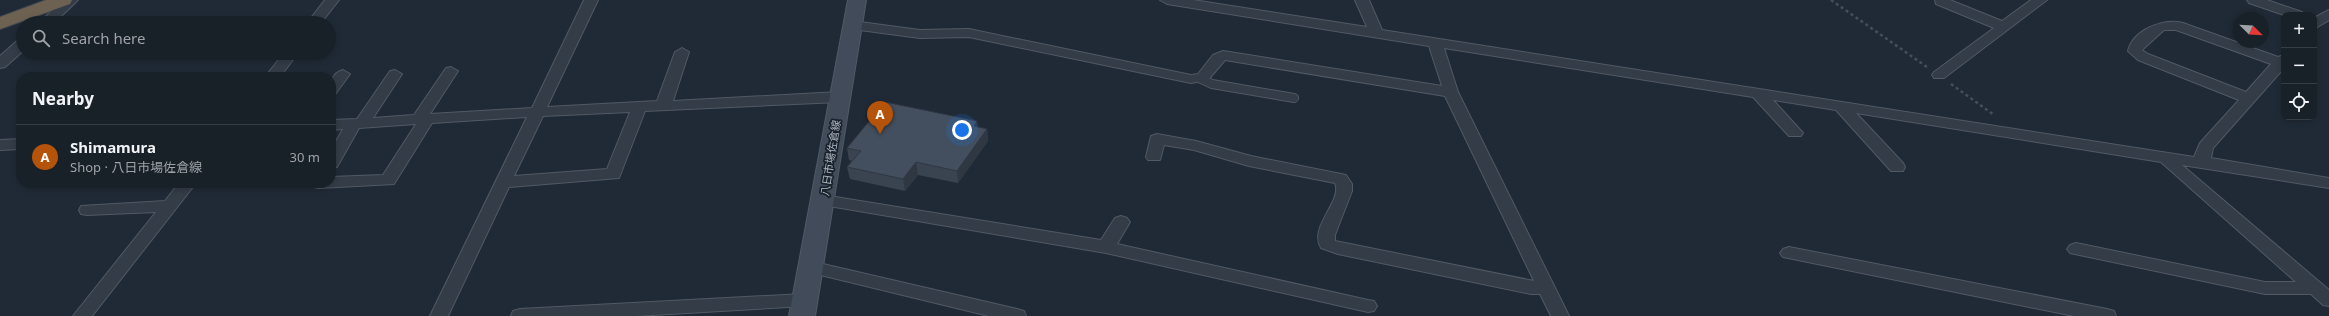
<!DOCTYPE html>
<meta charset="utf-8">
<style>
:root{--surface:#182028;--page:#252d34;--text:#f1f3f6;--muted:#9fa3a8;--line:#363e45;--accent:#b45309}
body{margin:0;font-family:"Noto Sans","Noto Sans JP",sans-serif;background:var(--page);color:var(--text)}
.controls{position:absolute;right:12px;top:12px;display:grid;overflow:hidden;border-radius:8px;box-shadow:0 2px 6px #0003}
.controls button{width:36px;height:36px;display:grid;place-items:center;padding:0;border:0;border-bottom:1px solid var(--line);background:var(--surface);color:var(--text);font:20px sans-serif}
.compass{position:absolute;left:2233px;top:12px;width:36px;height:36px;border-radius:50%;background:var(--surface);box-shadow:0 2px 6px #0003;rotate:114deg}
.you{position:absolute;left:962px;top:130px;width:14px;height:14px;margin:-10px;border:3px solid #fff;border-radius:50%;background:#1a73e8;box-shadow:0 0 0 6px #1a73e833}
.badge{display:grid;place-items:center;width:26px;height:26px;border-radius:50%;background:var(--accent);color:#fff;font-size:13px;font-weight:700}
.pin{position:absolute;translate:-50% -33px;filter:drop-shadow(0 1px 2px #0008)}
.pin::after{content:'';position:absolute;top:21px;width:14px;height:12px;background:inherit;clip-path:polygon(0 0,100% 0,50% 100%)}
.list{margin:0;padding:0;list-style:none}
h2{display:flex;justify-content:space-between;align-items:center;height:52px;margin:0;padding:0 16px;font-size:17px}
h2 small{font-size:13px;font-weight:400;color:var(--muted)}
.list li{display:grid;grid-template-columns:26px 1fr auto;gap:12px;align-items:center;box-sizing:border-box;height:64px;padding:0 16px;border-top:1px solid var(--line)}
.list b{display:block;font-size:15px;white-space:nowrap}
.list p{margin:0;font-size:13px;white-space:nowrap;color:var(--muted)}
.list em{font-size:13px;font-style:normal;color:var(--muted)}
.icon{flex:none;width:22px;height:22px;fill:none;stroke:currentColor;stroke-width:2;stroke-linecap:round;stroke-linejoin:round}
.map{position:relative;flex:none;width:2329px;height:316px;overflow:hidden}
.search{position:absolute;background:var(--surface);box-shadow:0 2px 6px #0003;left:16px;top:16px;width:320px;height:44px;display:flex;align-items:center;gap:10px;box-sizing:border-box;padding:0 14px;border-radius:22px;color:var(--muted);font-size:15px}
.panel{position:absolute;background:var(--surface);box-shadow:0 2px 6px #0003;left:16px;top:72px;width:320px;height:116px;border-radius:16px}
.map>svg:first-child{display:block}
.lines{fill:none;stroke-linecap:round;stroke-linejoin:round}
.lane-casing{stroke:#515965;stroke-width:10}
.street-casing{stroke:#515965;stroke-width:2}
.secondary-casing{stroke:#515965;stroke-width:2}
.highway-casing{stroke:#3e4651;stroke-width:2}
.path{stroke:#405255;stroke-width:2.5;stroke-dasharray:3 3;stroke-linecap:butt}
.lane{stroke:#343c47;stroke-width:8}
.street{fill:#343c47;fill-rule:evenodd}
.secondary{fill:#424b5a;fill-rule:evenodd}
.highway{fill:#6d6251;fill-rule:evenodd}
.wall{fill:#3a4451}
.shaded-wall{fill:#2f3742}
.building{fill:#434f5e;stroke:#2f3742}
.labels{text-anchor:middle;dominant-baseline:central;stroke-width:3.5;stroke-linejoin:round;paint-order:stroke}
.street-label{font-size:11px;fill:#aeb6c4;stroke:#19212b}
</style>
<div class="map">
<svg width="2329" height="316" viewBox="0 0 2329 316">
<rect width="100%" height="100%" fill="#202a36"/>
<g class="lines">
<g class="lane-casing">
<path id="lane" d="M1201,79l11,5 82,14"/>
</g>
<g class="street-casing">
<path id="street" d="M63,0h15l-24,23h-15z
M325,0h14l-18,23h-14z
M584,0h14l-51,107 110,-6 18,-49 7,-4 7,4 -16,49 166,-9 8,5 -8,5 -194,9 -26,67 -110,9 -61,129h-18l97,-199 -95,6 -38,61 -75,4 -6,-1 -2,-4h20v-6l52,-2 33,-51 -57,4 -22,39 -6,1v-18l12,-21 -12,1v-10l26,-1 33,-48 5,-1 7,4 -29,44 41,-3 32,-47 5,-1 7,4 -28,43 102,-6zM630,112l-23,57 -93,7 29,-60z
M1160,0h33l174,27 -12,-27h14l13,30 812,127 6,-14 39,-43 -101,-40 -10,-9c5,-21 35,-33 55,-28l95,34 6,-2v13l-71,80 -2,10 118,20v10l-147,-23 147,125v16l-6,-1 -12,-11h-46l-195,-41 -3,-4 3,-4 6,-2 189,39h31l-135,-120 -305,-49 47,50 2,4 -2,4h-12l-55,-61 -63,-10 30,33 -2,3h-12l-36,-39 -309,-49 14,44 111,224h-18l-11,-22h-9l-193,-40 -17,-6c-13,-21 22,-47 14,-65l-86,-17 -55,-16 -30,-5 -4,15h-12l-2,-3 5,-21 6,-2 39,7 55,15 95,19 6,9v7l-17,44v6l199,40 -89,-185 -220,-36 -17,20 -17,3 -222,-46 -49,1 -68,-9 -7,-4 7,-4 68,9 49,-1 222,46 7,-1 15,-19 10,-4 219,35 -13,-40 -262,-42zM2164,30h12l95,34 -25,28 -98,-38 -6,-4z
M1935,0h15l52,21 29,-21h16l-103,78h-10l-2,-3 2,-3 60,-44 -58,-24z
M2247,0h20l35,12 2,3h-20l-35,-12z
M2329,10v10l-15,9v-11z
M23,39v12l-18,16 -5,1v-12l18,-16z
M284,53h14l-18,24h-15z
M343,70l7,4 -14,19 -5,1c0,-10 0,-21 12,-24z
M21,139v10l-21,1v-10z
M179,183h17l-104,133h-19l83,-104 -69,3 -6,-1 -2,-4 2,-4 84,-5z
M823,195l278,45 14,-22 6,-2 6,2 3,4 -13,22 251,56 6,1 3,5 -3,5 -6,1 -262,-59 -289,-49 -2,-4 2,-4z
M1789,247l318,62 7,2 2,5h-42l-291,-59 -3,-4 3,-4z
M810,261l207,48 7,2 2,5h-37l-185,-45 -3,-4 3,-4z
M804,294l6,1 3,5 -3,5 -6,1 -168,10h-125l2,-5 7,-2z"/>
</g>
<g class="secondary-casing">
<path id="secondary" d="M848,0h18l-51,316h-26z"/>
</g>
<g class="highway-casing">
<path id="highway" d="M46,0h26l-2,4 -70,25v-12z"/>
</g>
<path class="path" d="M1831,0l96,67
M1951,84l43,31"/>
<use href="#lane" class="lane"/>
<use href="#street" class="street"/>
<use href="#secondary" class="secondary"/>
<use href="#highway" class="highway"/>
</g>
<path class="wall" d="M977,121l1,6 9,2 1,12 -30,42 -40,-8 -13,16 -55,-12 -3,-12 5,-6 -3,-1 -2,-12z"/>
<path class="shaded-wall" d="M977,121l2,12 -5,-7z
M987,129l1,12 -30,42 -1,-12z
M916,162l2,13 -13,16 -2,-12z"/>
<path class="building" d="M885,102l92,19 -3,5 13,3 -30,42 -41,-9 -13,17 -56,-12 14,-16 -14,-3z"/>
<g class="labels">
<g class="street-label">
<text transform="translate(830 158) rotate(-81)">八日市場佐倉線</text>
</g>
</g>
</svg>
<div class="controls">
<button>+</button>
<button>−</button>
<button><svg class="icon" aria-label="locate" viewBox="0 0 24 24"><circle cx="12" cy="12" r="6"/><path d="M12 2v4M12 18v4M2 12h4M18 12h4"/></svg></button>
</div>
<svg class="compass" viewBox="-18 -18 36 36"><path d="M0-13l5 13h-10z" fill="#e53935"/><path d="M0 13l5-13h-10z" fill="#9fa3a8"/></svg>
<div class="you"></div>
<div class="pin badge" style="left:880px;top:134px">A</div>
<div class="search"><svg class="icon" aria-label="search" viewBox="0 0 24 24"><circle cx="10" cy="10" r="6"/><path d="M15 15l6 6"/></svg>Search here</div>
<section class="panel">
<h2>Nearby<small></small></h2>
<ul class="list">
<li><span class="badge">A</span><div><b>Shimamura</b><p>Shop · 八日市場佐倉線</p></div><em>30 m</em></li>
</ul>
</section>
</div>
